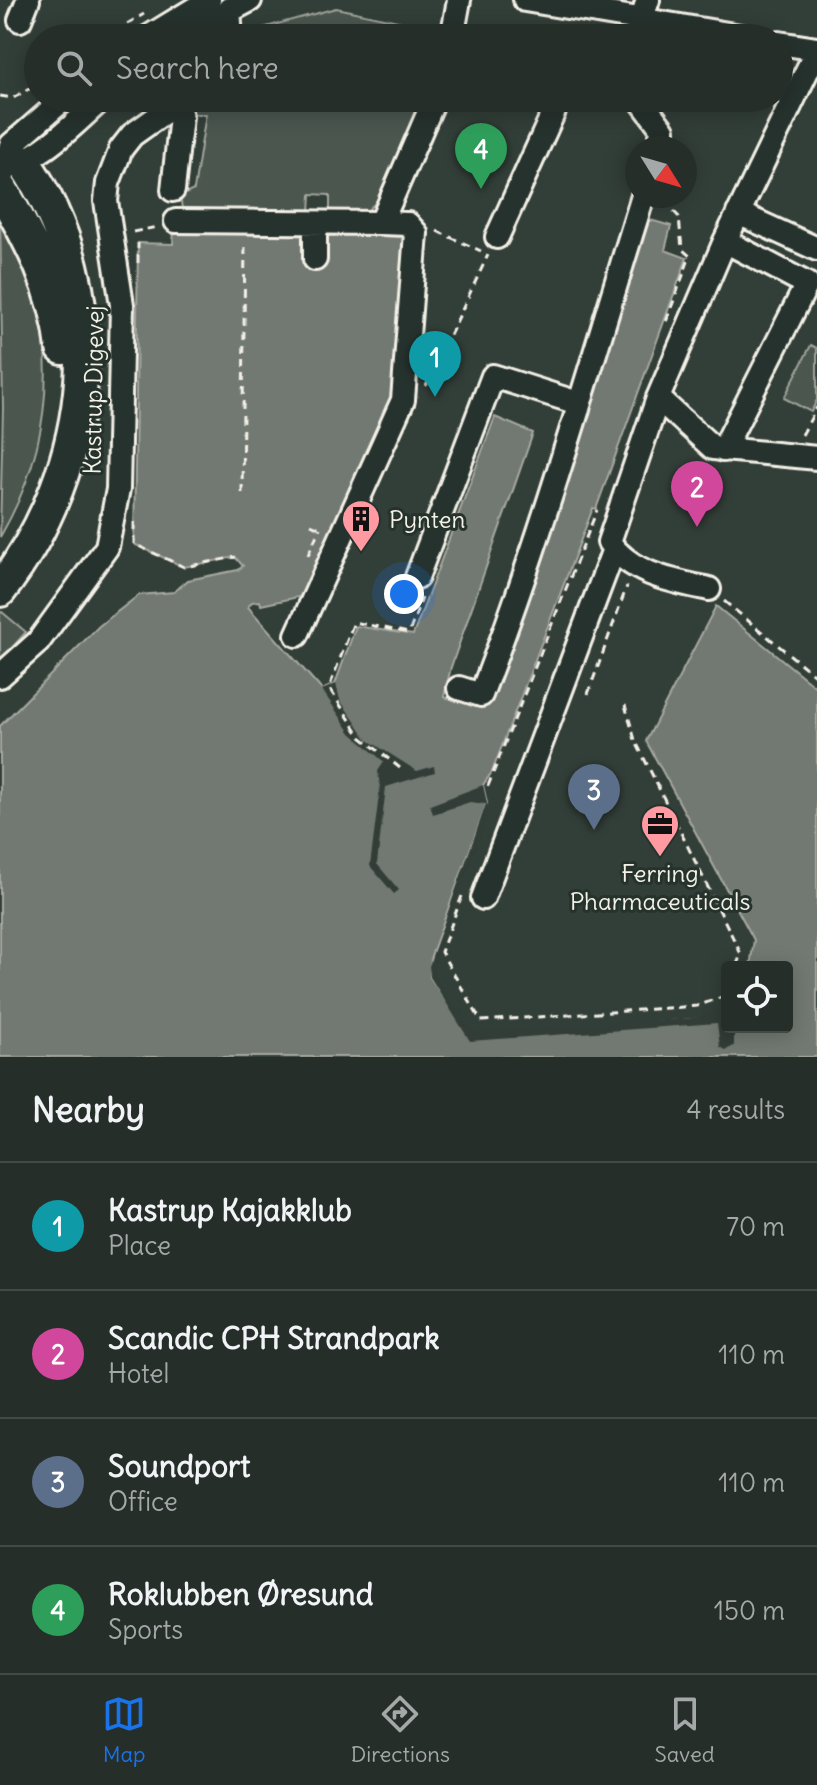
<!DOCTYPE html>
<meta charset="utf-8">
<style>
:root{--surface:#262e2a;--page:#323a36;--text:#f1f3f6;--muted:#a4a8a8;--line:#424a47;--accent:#1a73e8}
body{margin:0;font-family:Delius,sans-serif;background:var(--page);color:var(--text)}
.controls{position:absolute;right:24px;bottom:24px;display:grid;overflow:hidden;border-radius:8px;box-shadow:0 4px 20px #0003}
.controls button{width:72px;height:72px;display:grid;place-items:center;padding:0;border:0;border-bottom:2px solid var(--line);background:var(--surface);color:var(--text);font:40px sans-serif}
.compass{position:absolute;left:625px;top:136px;width:72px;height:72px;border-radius:50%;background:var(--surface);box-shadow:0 4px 20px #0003;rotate:127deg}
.you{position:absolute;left:404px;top:594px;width:28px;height:28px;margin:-20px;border:6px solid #fff;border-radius:50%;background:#1a73e8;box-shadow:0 0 0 12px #1a73e833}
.badge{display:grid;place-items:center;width:52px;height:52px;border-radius:50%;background:var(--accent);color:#fff;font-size:26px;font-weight:700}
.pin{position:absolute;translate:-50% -66px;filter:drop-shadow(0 2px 4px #0008)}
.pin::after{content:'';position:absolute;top:42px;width:28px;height:24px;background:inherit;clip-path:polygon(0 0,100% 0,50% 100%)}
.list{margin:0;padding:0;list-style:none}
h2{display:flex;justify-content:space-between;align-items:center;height:104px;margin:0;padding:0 32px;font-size:34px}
h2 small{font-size:26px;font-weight:400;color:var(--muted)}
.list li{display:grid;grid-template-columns:52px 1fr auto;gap:24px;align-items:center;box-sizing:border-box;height:128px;padding:0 32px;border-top:2px solid var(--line)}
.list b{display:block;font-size:30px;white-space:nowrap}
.list p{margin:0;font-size:26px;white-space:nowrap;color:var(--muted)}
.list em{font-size:26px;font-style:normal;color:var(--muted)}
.icon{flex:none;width:44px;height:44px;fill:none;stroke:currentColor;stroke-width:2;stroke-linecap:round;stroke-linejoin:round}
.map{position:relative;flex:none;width:817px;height:1057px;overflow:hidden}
.search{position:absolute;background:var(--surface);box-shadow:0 4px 20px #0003;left:24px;right:24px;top:24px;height:88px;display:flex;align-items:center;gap:20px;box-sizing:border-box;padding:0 28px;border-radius:44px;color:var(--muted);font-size:30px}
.sheet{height:616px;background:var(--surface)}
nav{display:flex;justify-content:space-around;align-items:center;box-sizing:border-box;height:112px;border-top:2px solid var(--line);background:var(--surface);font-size:22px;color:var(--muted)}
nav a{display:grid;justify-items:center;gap:4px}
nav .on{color:var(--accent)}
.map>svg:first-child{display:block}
.green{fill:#4c564f;stroke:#a0a49c;stroke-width:2}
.water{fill:#727972;stroke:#a6a9a1;stroke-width:2}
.pier{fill:#323e38}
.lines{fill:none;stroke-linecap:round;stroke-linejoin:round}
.minor-casing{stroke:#f4f1e8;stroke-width:28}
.highway-casing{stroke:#f4f1e8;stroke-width:38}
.path{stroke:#f4f1e8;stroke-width:3;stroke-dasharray:8 6;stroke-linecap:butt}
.minor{stroke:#26332d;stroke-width:22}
.highway{stroke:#26332d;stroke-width:32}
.labels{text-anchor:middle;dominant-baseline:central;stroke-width:6;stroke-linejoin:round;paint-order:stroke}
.street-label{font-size:24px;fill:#f4f1e8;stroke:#26332d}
.poi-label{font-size:24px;fill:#f4f1e8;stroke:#26332d;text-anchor:start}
</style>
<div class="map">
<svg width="817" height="1057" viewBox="0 0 817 1057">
<rect width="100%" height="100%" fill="#323e38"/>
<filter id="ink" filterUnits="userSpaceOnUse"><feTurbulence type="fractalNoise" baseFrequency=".0125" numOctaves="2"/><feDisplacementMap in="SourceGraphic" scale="16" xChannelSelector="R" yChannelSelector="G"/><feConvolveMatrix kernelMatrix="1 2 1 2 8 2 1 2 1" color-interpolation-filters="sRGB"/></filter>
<g filter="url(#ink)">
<path class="green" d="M336,8l109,23 -1,7h-199l-1,-5z
M209,98h217l-44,98 -17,17 -35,-2v-16l-19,-1 -1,19 -128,-5 -2,-12 14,-6 12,-76h-18l2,-7z
M0,211c62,103 60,223 0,326l3,-129z
M811,345l6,3v52l-6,12 -27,-14z
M2,612l24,20 -26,29v-48z"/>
<path class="water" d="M643,218l28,8 -6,24 22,8 -91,251 -3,-1 -101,264 -9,13 4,18 -56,153 -1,21 40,60 247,-20 10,10h60v-60h-37l4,-27 -108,-199 70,-135 101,82v369h-817v-331l99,-100 40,-31 35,-3 14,-12 50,-10 5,-4 -8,-9 -51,10 -50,-23 4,-301 35,1 1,-15 232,3 -11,166 -92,198 -42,9 -1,-4 -8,1 -4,5 74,83 13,-6 21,-58 57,9 82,-218 38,16 -82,234 -7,30 37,10 18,-35z"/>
<path class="pier" d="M336,684l4,16 28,40 49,31 17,-5 1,6 -49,15 -9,77 22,26 -5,4 -24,-28 10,-79 -2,-16 6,-9 -33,-29 -29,-43z
M483,785l4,18v11l-54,152 1,10 38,57 221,-15 34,-7v16h7v19l-8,4 -6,-3 -3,-24 -247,18 -40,-64 -1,-11 57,-162 -16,-2 -37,12 -3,-9z"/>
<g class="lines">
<g class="minor-casing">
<path id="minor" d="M525,0l227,38
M229,9l2,29
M20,20l8,-20
M147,38l62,-38
M178,38l72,-38
M452,38l7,-38
M635,38l13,-38
M779,43l38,6
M639,98l24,32 -6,18
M0,160c26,17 83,-45 103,-62
M3,176l8,-31 54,-47
M173,190l8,-74 -4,-14
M738,213l79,36
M176,221l205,2 27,1 8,9 -13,167 -106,235
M381,223l54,-125
M497,237l63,-139
M315,259v-36
M658,398l55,50 104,10
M723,450l84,-166 -82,-43
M417,577l76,-201 85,27
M709,589c-37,-8 -78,-15 -100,-47l49,-144 67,-157 92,-191
M0,676l38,-34 69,-95 11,-58 4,-184 -16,-104 2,-18 13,-34 11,-14 52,-37
M459,688l22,7c63,-163 110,-332 162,-499
M483,898l131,-349"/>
</g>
<g class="highway-casing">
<path id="highway" d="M1,189c29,50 56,101 62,159
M0,590c95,-123 114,-298 23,-429"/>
</g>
<path class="path" d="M103,38l41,-24
M0,96l13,2 25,-14
M664,201l15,16 3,32 8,7 -24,66
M437,231l44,20
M133,232l24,-5
M138,263v-20
M426,386l62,-131
M802,435l15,-28
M242,493l3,-250
M134,522v22l50,23 52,-10
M311,524l11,5
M308,555l12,-27
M724,601l93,76
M588,694l39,-108
M625,705l10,35 106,214 -5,13
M400,768l-39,-31 -32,-49 25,-66 55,11 13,-35
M488,786l109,-276
M462,896l-21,56 40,69 216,-15 28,-10 2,-6"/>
<use href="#minor" class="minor"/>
<use href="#highway" class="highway"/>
</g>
</g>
<defs>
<g id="building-pin" transform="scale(2)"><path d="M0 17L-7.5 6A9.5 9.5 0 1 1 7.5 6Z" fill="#ff9aa2" stroke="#26332d"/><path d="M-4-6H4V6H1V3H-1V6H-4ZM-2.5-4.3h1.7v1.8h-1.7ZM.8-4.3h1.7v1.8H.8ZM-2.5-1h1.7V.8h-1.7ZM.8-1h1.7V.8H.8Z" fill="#111"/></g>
<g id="office-pin" transform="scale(2)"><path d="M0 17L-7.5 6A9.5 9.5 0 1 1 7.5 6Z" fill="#ff9aa2" stroke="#26332d"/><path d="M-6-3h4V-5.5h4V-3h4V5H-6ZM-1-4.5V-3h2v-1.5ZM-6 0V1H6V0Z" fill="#111"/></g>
</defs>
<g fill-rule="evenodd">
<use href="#building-pin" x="361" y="519"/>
<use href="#office-pin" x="660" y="824"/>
</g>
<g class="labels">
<g class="street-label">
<text transform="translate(93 390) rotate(-89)">Kastrup Digevej</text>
</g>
<g class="poi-label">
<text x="389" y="519">Pynten</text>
<text x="660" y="873" text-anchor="middle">Ferring<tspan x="660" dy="28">Pharmaceuticals</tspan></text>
</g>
</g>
</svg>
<div class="controls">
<button><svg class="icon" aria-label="locate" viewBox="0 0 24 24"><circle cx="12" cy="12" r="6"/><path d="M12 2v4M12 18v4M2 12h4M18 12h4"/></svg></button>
</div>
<svg class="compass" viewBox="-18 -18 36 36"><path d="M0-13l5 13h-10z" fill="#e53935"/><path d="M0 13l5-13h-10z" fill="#a4a8a8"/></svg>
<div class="you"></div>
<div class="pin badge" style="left:435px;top:397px;background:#0f9aa8">1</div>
<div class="pin badge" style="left:697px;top:527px;background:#d1479c">2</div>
<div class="pin badge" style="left:594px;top:830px;background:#5c6f8a">3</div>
<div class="pin badge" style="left:481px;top:189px;background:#2e9e5b">4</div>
<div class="search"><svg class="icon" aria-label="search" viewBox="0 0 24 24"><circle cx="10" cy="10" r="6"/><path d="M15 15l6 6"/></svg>Search here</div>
</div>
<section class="sheet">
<h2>Nearby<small>4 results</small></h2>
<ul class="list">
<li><span class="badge" style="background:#0f9aa8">1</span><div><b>Kastrup Kajakklub</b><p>Place</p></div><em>70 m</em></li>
<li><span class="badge" style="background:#d1479c">2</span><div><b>Scandic CPH Strandpark</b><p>Hotel</p></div><em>110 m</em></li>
<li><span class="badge" style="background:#5c6f8a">3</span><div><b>Soundport</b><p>Office</p></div><em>110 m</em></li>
<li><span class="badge" style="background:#2e9e5b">4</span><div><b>Roklubben Øresund</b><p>Sports</p></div><em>150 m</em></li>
</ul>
</section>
<nav>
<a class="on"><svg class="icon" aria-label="map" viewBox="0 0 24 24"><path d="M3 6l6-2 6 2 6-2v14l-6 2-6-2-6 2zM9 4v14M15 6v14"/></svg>Map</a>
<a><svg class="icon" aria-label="directions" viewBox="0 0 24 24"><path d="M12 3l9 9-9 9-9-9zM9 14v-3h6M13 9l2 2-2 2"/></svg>Directions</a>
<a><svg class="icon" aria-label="saved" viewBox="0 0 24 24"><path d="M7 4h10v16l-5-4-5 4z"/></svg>Saved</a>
</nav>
